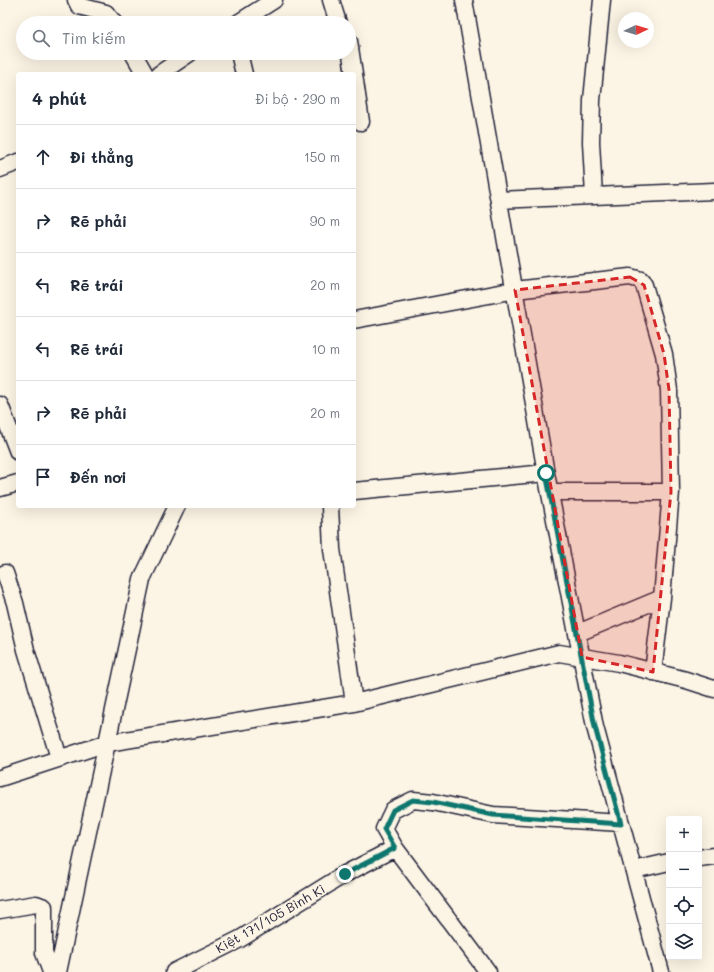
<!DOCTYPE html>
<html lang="vi">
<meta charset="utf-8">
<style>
:root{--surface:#fff;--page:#f2f2f3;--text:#1f2937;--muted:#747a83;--line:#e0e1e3}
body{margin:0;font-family:Mali,sans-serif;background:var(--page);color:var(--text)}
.controls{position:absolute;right:12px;bottom:12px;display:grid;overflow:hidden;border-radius:4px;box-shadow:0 4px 16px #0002}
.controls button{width:36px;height:36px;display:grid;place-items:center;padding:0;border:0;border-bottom:1px solid var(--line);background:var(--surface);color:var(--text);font:20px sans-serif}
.compass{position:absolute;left:618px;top:12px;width:36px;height:36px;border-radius:50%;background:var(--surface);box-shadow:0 4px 16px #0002;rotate:86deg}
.stop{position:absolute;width:12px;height:12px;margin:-9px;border:3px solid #0f766e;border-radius:50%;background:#fff}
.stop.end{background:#0f766e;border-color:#fff;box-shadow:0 1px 4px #0008}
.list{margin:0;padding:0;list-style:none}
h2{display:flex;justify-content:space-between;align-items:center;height:52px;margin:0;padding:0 16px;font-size:17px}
h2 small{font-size:13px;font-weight:400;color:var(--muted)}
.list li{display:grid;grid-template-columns:26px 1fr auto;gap:12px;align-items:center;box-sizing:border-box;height:64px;padding:0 16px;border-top:1px solid var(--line)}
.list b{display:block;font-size:15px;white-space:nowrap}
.list em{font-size:13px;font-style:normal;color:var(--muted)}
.icon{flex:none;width:22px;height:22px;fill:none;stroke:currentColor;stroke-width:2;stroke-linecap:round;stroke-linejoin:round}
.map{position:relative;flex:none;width:714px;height:972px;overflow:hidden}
.search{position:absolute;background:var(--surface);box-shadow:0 4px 16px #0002;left:16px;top:16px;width:340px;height:44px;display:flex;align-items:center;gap:10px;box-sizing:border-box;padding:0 14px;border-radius:22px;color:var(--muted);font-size:15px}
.panel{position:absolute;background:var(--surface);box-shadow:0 4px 16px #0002;left:16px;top:72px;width:340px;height:436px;border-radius:4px}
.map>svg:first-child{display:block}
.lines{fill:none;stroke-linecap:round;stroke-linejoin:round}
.street-casing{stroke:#22223b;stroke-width:19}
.street{stroke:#fcf5e5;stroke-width:16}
.route{stroke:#0f766e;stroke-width:5}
.marked{fill:#d62828;fill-opacity:0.2;stroke:#d62828;stroke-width:3;stroke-dasharray:8 5;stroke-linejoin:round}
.labels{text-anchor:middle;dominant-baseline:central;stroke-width:3.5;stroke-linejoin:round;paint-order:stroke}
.street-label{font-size:13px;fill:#22223b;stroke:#fcf5e5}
</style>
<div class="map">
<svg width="714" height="972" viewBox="0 0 714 972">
<rect width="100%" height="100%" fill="#fcf5e5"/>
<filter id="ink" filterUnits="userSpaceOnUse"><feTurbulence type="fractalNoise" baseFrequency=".025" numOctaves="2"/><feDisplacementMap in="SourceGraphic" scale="8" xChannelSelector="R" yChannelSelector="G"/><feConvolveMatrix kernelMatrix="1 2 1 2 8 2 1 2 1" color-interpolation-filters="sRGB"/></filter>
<g filter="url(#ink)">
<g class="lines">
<g class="street-casing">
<path id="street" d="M76,0l3,6 27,7 8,10
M331,0l7,23
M464,0l82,473 49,254 66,245
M238,23l36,-23
M349,41l12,81
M133,53l12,21
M239,53l5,21
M159,74l31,-21
M0,169l18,-7
M594,196l-3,-54 1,-42 10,-100
M499,200l215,-9
M354,320l161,-30 115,-13 11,3 3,5 20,69 5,36 2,102 -9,106 -9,74
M0,405l18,47
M0,488l18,-5
M354,491l192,-18
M550,492h121
M330,506l2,43 22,154
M5,573l10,30 11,47 33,108
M578,633l84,-35
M0,778l107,-35 247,-40 205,-50 60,10 67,17 28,9
M699,858l15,-2
M634,870l35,-8
M0,910l36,-6 8,3v46l7,19
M58,972l84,-393 35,-73
M174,972l66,-33 105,-65 50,-26
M488,972l-93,-124 -11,-19 9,-19 20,-10 20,2 60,13 128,8"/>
</g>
<use href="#street" class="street"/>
</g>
</g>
<g class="lines" filter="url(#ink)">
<path class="route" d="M345,874l50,-26 -11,-19 9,-19 20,-10 20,2 60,13 128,9 -26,-97 -49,-254"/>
</g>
<path class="marked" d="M630,277l14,8 20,69 5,36 2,102 -18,180 -71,-15 -67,-367z"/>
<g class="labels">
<g class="street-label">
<text transform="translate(270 918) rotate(-30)">Kiệt 171/105 Bình Kì</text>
</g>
</g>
</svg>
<div class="controls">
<button>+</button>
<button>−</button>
<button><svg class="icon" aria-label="locate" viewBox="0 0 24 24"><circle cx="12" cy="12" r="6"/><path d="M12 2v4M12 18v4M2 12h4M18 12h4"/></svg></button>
<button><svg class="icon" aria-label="layers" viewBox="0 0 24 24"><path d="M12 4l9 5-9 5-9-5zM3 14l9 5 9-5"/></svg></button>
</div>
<svg class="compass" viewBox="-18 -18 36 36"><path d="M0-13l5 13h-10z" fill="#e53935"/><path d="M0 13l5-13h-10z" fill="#747a83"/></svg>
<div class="stop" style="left:546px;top:473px"></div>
<div class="stop end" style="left:345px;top:874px"></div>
<div class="search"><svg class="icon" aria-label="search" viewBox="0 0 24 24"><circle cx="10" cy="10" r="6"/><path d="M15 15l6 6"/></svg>Tìm kiếm</div>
<section class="panel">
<h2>4 phút<small>Đi bộ · 290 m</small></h2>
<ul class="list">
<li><svg class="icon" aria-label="ahead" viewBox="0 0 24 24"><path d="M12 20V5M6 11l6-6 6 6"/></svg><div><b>Đi thẳng</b></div><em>150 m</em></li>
<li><svg class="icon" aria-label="right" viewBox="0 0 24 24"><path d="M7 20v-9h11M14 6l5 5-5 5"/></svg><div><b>Rẽ phải</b></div><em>90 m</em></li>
<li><svg class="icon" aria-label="left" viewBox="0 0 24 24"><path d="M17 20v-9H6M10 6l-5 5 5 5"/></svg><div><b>Rẽ trái</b></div><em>20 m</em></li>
<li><svg class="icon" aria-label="left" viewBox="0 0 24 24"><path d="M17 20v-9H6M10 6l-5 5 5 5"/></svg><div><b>Rẽ trái</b></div><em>10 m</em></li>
<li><svg class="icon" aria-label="right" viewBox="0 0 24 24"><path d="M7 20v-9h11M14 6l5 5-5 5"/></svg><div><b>Rẽ phải</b></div><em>20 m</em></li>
<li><svg class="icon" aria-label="arrive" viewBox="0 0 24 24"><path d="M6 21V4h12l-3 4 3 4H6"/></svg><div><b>Đến nơi</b></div></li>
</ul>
</section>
</div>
